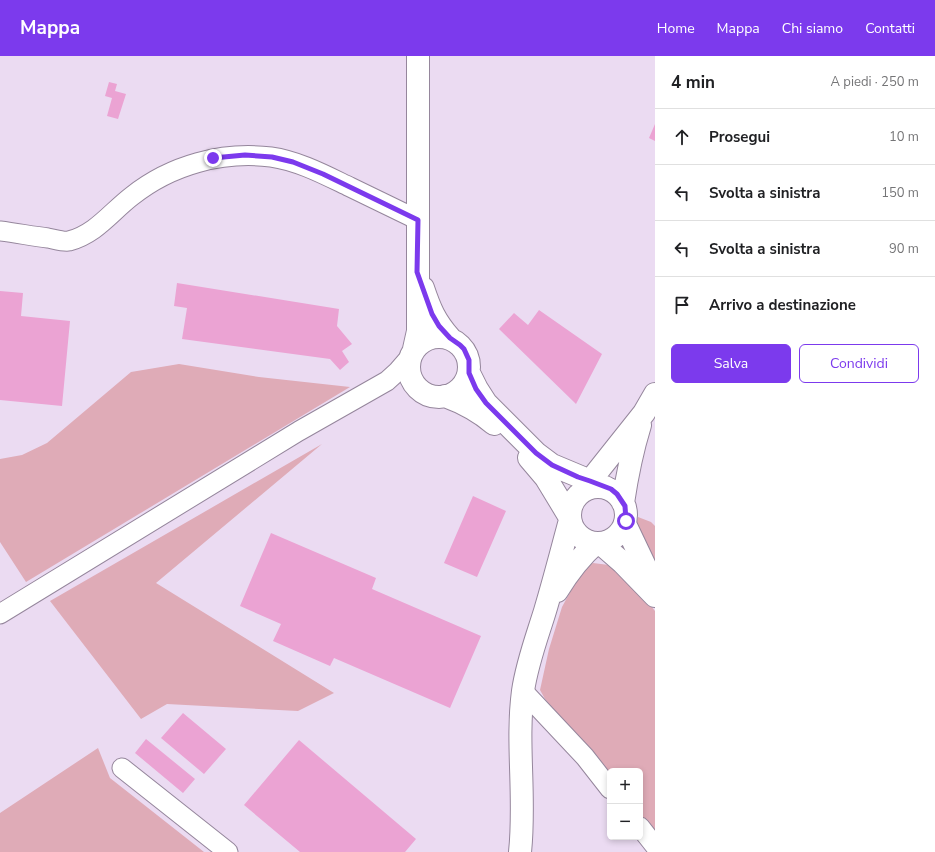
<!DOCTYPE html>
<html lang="it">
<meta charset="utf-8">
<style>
:root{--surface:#fff;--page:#f6f6f6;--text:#202124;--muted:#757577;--line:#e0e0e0;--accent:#7c3aed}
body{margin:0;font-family:"Nunito Sans",sans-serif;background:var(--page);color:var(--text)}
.controls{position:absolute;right:12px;bottom:12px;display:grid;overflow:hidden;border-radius:6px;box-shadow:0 2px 6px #0003}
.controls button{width:36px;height:36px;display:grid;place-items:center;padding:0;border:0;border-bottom:1px solid var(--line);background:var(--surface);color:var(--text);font:20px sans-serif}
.stop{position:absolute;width:12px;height:12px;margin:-9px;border:3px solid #7c3aed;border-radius:50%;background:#fff}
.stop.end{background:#7c3aed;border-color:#fff;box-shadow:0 1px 4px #0008}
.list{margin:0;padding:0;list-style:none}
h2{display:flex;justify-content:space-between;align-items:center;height:52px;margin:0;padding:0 16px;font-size:17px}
h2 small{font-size:13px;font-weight:400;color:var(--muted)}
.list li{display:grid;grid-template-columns:26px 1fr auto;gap:12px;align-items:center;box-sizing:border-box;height:56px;padding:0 16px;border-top:1px solid var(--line)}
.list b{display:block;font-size:15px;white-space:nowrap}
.list em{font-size:13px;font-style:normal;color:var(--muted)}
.actions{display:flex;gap:8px;padding:12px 16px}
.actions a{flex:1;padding:9px 0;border:1px solid var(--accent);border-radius:6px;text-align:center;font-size:14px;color:var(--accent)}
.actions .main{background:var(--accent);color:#fff}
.icon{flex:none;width:22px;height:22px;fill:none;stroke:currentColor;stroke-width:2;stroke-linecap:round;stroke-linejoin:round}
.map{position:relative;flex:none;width:655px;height:796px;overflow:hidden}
header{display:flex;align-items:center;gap:24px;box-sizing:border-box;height:56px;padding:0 20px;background:var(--accent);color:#fff}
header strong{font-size:19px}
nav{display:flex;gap:22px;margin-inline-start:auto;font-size:14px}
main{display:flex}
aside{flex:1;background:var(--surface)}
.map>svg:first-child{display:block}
.green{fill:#dfabb7}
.building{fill:#eba3d3}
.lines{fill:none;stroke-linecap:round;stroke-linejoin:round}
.minor-casing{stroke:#95869c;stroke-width:21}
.tertiary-casing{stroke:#95869c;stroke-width:24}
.minor{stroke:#fff;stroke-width:19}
.tertiary{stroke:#fff;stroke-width:22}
.route{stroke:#7c3aed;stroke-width:5}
</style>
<header>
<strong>Mappa</strong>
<nav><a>Home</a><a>Mappa</a><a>Chi siamo</a><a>Contatti</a></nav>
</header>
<main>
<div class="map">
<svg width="655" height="796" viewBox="0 0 655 796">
<rect width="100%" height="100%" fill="#ebdbf2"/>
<path class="green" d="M179,308l80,13 91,10 -324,195 -26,-40v-83l22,-4 25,-12 84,-71z
M322,388l-166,139 178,110 -36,18 -131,-7 -26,15 -91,-118z
M638,461l13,5 4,4v45l-20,-42z
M593,507l16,2 19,12 27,34v221l-15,-18v-43h-30v6l-65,-78 -5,-9 9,-41 13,-42 13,-24 10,-15z
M98,692l12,30 94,74h-204v-39z"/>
<path class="building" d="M109,26l8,2 -2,7 11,3 -8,25 -11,-3 5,-18 -7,-2z
M655,68v17l-6,-3z
M177,227l162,26 -2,17 15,18 -10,7 7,11 -9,8 -10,-11 -148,-20 5,-31 -13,-2z
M0,235l23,2 -2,23 49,5 -8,85 -62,-6z
M539,254l63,44 -26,50 -77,-75 15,-16 14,12z
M473,440l33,15 -29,66 -33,-14z
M271,477l105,45 -4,11 109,47 -31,72 -116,-50 -4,8 -57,-25 8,-17 -41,-18z
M183,657l43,36 -22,25 -43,-36z
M146,683l49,40 -12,14 -48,-40z
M299,684l117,99 -11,13h-105l-56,-47z"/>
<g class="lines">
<g class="minor-casing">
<path id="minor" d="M0,175c16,2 32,5 48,7 6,1 15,4 21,3 27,-7 42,-29 63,-45 39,-31 90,-45 139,-39 28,4 54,18 79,30 23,11 45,22 68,33
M0,558l299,-183 88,-50 11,-10 13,-15
M523,635l62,66 25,32
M122,712l106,84
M640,771l15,19"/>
</g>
<g class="tertiary-casing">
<path id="tertiary" d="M423,232c7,21 12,33 27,50
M409 311a30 30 0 1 1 60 0a30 30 0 1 1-60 0Z
M414,293l4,-18v-275
M469,317l8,16 9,14 50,50 16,12 55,23
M445,340c19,7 34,15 49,28
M529,402l17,20 23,38
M570 459a28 28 0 1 1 56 0a28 28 0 1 1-56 0Z
M582,435l62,-78 11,-19
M623,447c4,-27 9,-52 17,-78
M625,468l30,63
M600,487l23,20 32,33
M557,535c11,-18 23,-34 39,-48
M520,796c6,-54 -4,-108 3,-161 4,-28 14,-54 22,-80 9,-30 17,-61 25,-91"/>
</g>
<use href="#minor" class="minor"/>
<use href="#tertiary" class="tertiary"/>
</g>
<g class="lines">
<path class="route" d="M213,102l32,-3 27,2 21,5 30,12 95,46 -1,52 15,42 7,12 11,12 10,7 4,4 5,11v13l7,16 10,14 50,50 16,12 26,12 12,4 21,8 6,5 8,12 1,15"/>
</g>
</svg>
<div class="controls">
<button>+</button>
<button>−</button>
</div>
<div class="stop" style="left:626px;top:465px"></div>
<div class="stop end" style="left:213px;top:102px"></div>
</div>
<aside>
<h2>4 min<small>A piedi · 250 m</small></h2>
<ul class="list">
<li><svg class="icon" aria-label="ahead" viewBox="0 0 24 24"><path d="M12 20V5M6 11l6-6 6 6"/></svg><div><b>Prosegui</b></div><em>10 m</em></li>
<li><svg class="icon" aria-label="left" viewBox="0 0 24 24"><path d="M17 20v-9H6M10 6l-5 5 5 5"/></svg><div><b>Svolta a sinistra</b></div><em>150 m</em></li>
<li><svg class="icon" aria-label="left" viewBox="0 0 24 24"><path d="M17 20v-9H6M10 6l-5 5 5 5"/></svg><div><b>Svolta a sinistra</b></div><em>90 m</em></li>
<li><svg class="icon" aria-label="arrive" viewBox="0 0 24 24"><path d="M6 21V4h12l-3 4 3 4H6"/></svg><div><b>Arrivo a destinazione</b></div></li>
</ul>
<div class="actions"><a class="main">Salva</a><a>Condividi</a></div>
</aside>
</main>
